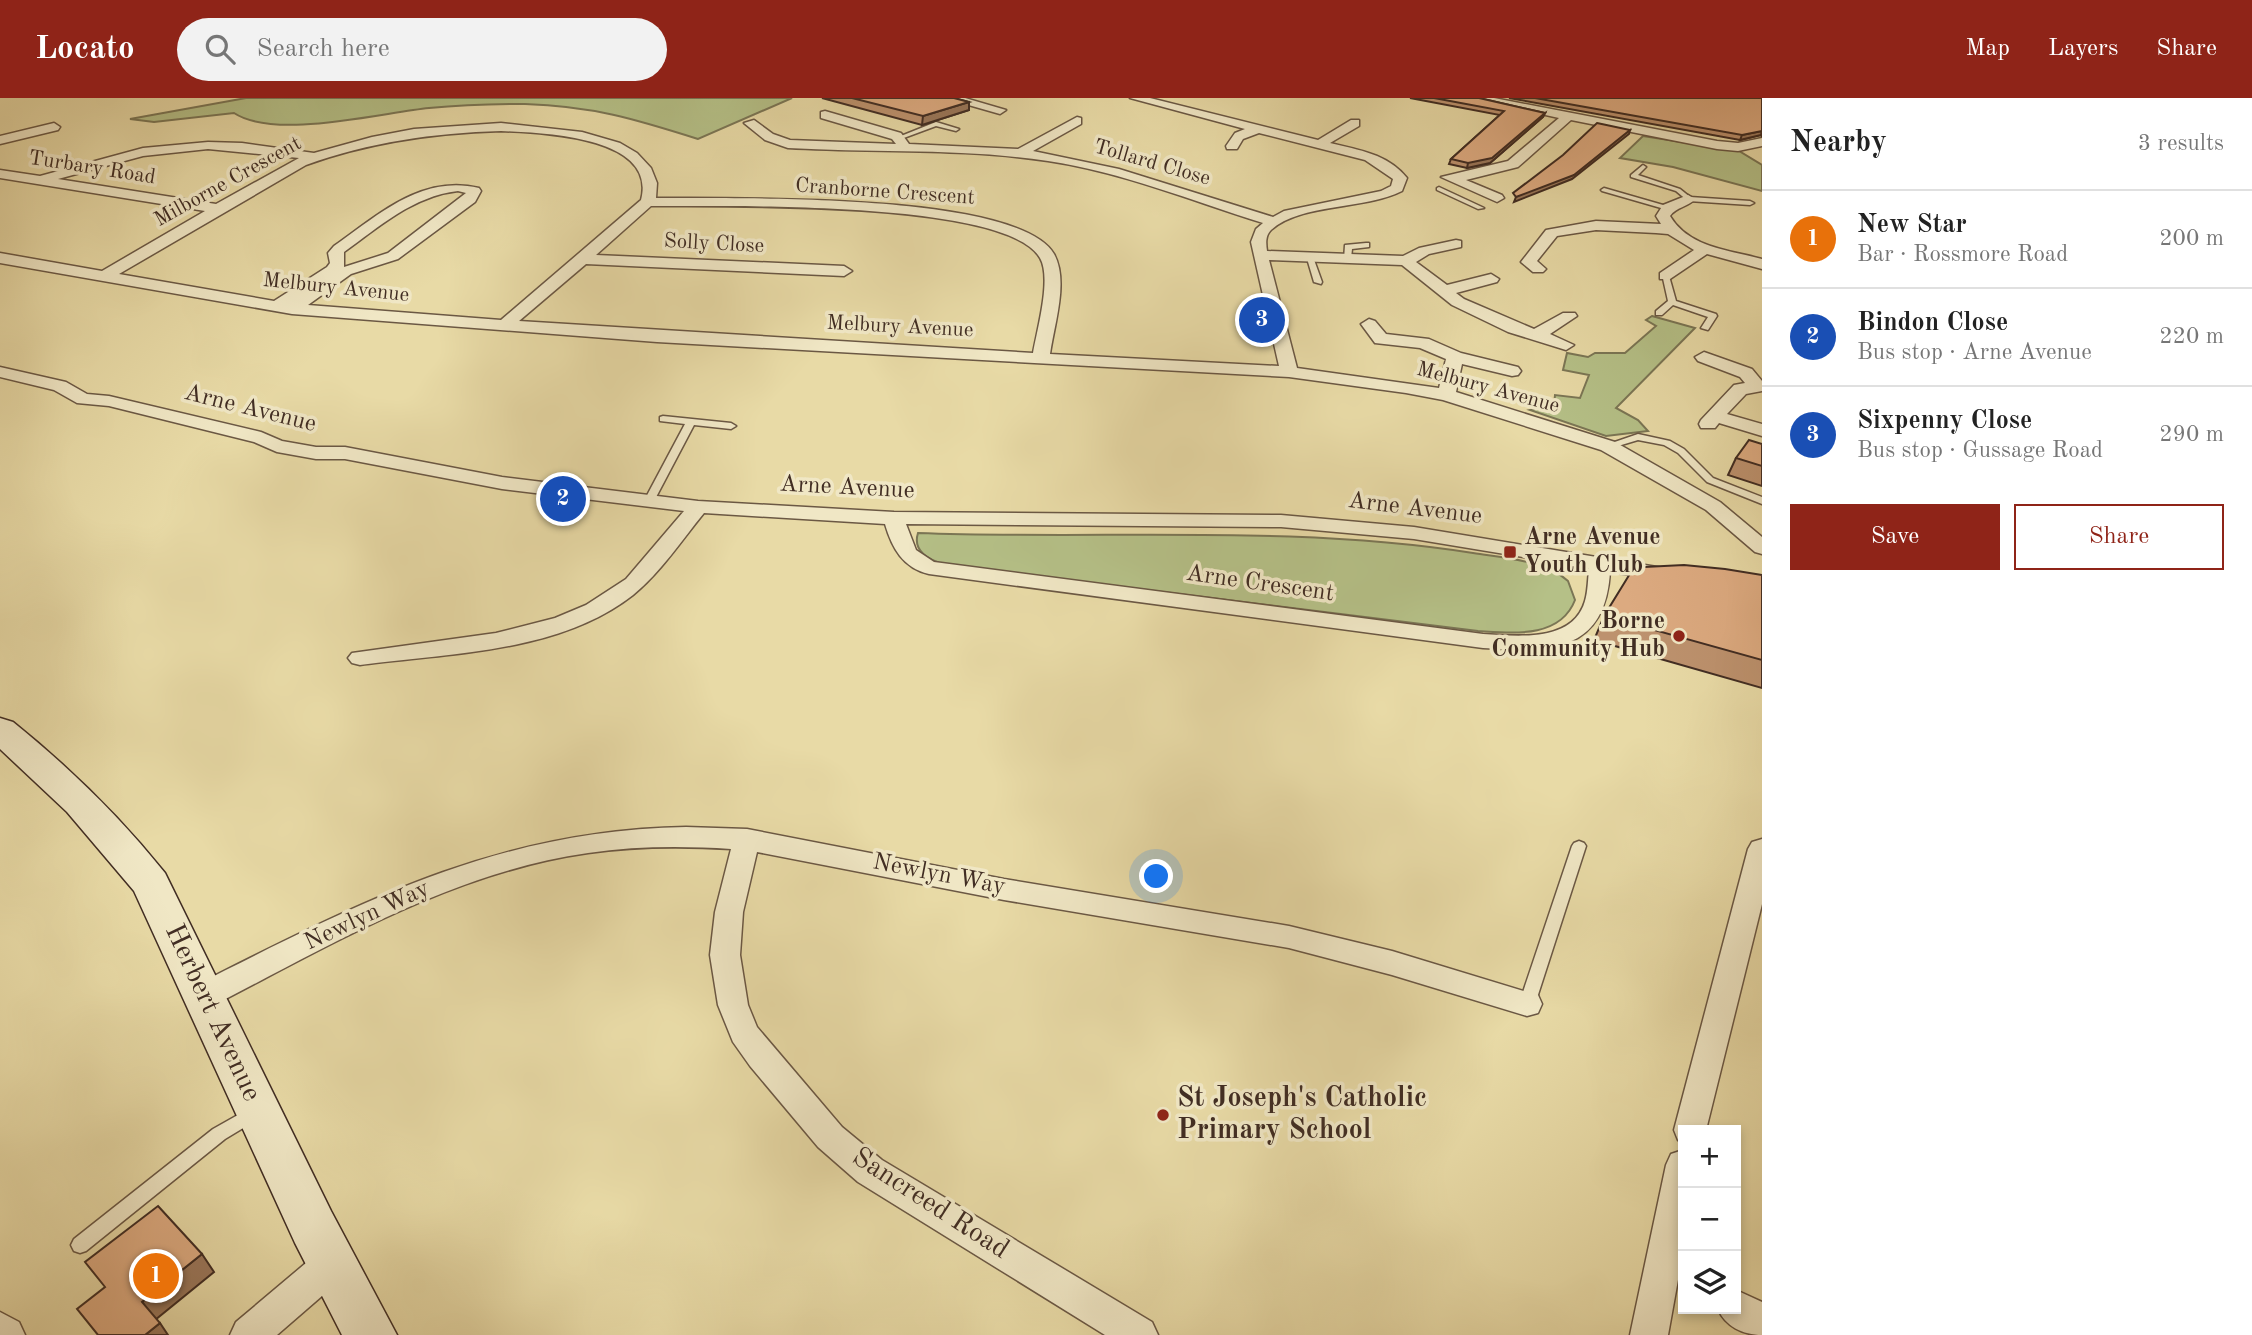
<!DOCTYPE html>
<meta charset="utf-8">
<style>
:root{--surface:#fff;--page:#f2f2f2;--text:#222;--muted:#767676;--line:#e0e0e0;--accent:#8f2418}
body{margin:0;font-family:"Old Standard TT",serif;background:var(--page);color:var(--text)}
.controls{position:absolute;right:21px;bottom:21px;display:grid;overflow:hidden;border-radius:0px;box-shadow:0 4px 10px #0003}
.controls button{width:63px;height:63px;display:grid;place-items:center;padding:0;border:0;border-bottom:2px solid var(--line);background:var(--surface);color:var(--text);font:35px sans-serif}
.you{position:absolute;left:1157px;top:779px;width:24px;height:24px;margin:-18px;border:5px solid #fff;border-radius:50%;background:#1a73e8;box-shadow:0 0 0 10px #1a73e833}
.badge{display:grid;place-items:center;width:46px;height:46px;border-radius:50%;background:var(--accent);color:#fff;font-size:23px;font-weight:700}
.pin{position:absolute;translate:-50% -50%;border:4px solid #fff;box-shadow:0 2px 7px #0006}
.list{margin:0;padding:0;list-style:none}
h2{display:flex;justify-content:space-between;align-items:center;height:91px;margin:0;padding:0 28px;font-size:30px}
h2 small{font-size:23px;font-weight:400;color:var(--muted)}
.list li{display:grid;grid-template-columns:46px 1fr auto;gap:21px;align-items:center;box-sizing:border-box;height:98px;padding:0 28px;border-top:2px solid var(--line)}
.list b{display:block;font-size:26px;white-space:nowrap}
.list p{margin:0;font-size:23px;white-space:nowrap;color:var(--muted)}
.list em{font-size:23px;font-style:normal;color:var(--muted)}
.actions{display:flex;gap:14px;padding:21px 28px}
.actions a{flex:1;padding:16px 0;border:2px solid var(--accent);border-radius:0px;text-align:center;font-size:24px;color:var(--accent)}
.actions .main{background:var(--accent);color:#fff}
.icon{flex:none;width:38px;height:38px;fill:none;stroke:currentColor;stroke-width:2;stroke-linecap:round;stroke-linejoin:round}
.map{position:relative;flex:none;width:1762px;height:1237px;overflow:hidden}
header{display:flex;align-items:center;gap:42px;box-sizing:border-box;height:98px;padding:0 35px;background:var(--accent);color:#fff}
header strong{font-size:33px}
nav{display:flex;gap:38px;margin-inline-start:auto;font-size:24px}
.search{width:490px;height:63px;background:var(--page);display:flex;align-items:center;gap:18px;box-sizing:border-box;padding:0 24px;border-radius:38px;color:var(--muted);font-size:26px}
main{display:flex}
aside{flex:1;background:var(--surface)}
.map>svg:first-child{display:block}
.green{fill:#b5c087;stroke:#7b7655;stroke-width:2}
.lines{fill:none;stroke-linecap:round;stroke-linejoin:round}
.lane-casing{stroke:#6b5844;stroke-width:3}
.street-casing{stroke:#6b5844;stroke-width:3}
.secondary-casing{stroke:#412d23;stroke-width:3}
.lane{fill:#f0e7c5;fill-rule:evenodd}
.street{fill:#f0e7c5;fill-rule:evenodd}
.secondary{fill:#f0e7c5;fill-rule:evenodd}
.wall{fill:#bd926e;stroke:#412d23;stroke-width:2}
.shaded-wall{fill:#9a775a;stroke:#412d23;stroke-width:2}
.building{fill:#dcaa80;stroke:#412d23;stroke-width:2}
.poi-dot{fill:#8f2418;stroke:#f0e7c5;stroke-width:2.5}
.labels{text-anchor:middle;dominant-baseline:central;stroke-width:7;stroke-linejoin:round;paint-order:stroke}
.far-street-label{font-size:21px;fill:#412d23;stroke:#f0e7c5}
.street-label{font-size:24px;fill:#412d23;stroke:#f0e7c5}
.poi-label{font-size:24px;font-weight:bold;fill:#412d23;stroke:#f0e7c5;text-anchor:start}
.near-street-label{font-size:28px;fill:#412d23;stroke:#f0e7c5}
.near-poi-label{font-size:28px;font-weight:bold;fill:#412d23;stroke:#f0e7c5;text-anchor:start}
</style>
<header>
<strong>Locato</strong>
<div class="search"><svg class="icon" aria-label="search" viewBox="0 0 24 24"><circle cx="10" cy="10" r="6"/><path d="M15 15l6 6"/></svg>Search here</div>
<nav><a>Map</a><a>Layers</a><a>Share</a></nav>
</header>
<main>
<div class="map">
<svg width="1762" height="1237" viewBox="0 0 1762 1237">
<rect width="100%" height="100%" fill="#e8daa6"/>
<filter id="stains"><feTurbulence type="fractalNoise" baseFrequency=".00286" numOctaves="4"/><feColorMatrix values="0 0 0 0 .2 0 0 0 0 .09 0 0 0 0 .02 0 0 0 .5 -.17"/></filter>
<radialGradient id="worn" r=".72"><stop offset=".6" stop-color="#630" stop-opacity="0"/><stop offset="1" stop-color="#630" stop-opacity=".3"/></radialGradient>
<path class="green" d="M246,0h546l-94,41c-63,-20 -106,-33 -173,-35 -32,0 -64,1 -96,4 -49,5 -154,32 -195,5l-80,9 -24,-3z
M1643,38l96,15 23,14v26l-89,-24 -53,-9z
M1652,218l43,12 -79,80 22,12 10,11 -42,5 -76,-26 24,-5 1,-10 25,3 9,-23 -26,-5 4,-17 21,4 7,-4h30l31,-27 -10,-6z
M918,435c185,7 371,-9 555,20 29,5 72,7 95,28l7,19c-15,39 -63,33 -97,31l-533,-66c-15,-5 -33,-13 -27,-32z"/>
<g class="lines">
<g class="lane-casing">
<path id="lane" d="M936,24l23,7 -3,2 -20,-5 -35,13 -5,-1z
M1643,67l3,2 -8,8 42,14 10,8 60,4 4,2 -4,2 -62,-4 -12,-10 -45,-14v-2z
M1439,89l43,20 2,1 -6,1 -41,-19v-2z
M1604,90l66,19 2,1 -4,2 -66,-19 -1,-1z
M1366,145h3v4l-17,2 -1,9 -7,2 1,-15z
M1306,157l7,2 9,25 -1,2 -7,-2z
M1662,176l7,2 7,25 40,13 1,2 -9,14 -7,-2 7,-11 -35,-12 -11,10h-6v-4l12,-10z
M663,318l68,7 5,3 -5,3 -37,-4 -40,76 -5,3 -5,-3 41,-77 -25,-3v-4z
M1638,336l32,7 14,8 29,29 49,19v7l-55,-22 -29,-29 -14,-8 -26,-5 -30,9 -5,-3z
M1579,743l5,2 2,3 -51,158 -3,4 -5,2 -5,-2 -3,-4 53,-158 2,-3z
M252,1009l6,2 2,5 -2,5 -33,20 -139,112 -6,2 -6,-2 -3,-6 3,-6 139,-110z"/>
</g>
<g class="street-casing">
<path id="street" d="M944,0h21l41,12 -6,4z
M1130,0h20l168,42 33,-20h8v6l-29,17c29,7 58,11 77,35l-5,13c-37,19 -101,12 -131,39 -6,6 -5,14 -4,21l136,5 16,-8 37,-8 5,1v6l-32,7 -13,8 31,23 44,-11 8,5 -2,3 -41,11 8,6 70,30 29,-16h12l2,3 -27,18 24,11 -8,5 -58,-18 -56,-27 -50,-40 -133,-5 28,108 142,20 7,-29 -26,-11 -45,-5 -14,-19 8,-5 6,2 11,13 43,5 32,14 57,14 3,4 -3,4 -6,1 -50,-12 -6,28 159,50 105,60 42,35v17l-7,-2 -49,-42 -105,-60 -158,-50 -37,-7 -117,-16 -632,-35 -365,-28 -292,-51v-10l102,18 103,-60 -205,-33v-8l40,6 103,-28 65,-6 34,1 72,10 58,-16 42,-8 87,-6 81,9 38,11 17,10 14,15 6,15 -1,15c72,1 361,-7 398,56 15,27 0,71 -4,100l229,12 -28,-124 5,-13 7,-6c-71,-22 -141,-51 -215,-62 -85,-13 -173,-8 -260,-13l-23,-8 -21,-17 10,-3 19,14 17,6 106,4 -4,-5 -71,-21v-6l4,-1 76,22 8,11 109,5 59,-32 4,1v6l-48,27 86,18 154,48 11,-6 97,-20 10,-5 2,-7 -28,-19 -106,-27 -16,6 -6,10h-10l-1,-3 9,-13 10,-4zM501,33c41,2 157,5 140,69l-140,120 -193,-15 43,-31 47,-15 77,-57 6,-11 -2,-3c-57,-14 -101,27 -145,58l-6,7 2,10 -3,4 -53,34 -155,-27 187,-109c64,-23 127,-32 195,-34zM208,51l91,9 -83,46 -158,-25 85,-23zM458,93l8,2 -78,60 -44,14v-15c35,-25 69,-56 114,-61zM651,108c69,1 355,-7 389,52 12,20 -3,72 -7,95l-514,-32 67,-57 258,12 8,-5 -8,-5 -248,-11z
M1470,0h24l223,43 21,2 24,-5v8l-24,5 -21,-2 -146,-29 -53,47 -52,13 36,15 2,3 -7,4 -56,-25 67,-16 51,-43z
M54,25l6,4 -2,3 -58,14v-8z
M1688,97l7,4c-7,8 -19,8 -25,17 19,32 60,34 92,43v10l-55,-15 -37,25h-10v-6l34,-23 -26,-16 -12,-1 -60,-3 -39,6 -20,25 9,8 -3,3h-10l-12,-10 25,-32 50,-9 65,3 -5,-8 7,-11z
M1704,254l48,17 10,12v10l-16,3 -19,20 35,10v12l-43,-13 -4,5h-14l-2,-4 2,-4 33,-35 11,-2 -5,-6 -42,-16 -3,-4z
M0,269l66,15 21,12 22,2 152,36 21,9 34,6h29l157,30 196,24 196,11 387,3 133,12 255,42 11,6 -11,6 -59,-9c-5,81 -60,80 -127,76l-554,-74c-26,-6 -37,-26 -44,-50l-181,-11c-23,28 -43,59 -71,82 -74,58 -183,58 -273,70l-8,-2 -4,-5 4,-5 144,-20 59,-15 31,-13 40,-26 58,-68 -182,-22 -157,-30h-29l-39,-7 -23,-10 -145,-36 -32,-3 -23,-13 -54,-13zM906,426l375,3 133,12 175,29c-1,11 -1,23 -4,33 -12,42 -68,35 -102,33l-549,-72 -18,-12z
M686,729l61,2 257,50 285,47 103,25 135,41 11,3 4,9 -4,9 -11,3 -135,-41 -103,-27 -285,-48 -247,-48 -14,60 -3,43 8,50 9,22 85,100 40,33 270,162 6,13h-53l-247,-153 -40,-35 -68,-81 -17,-24 -15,-37 -8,-50 5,-43 16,-63c-48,-3 -95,-3 -143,4 -134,19 -254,90 -372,151l-11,3 -11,-3 -4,-9 4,-9c166,-83 302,-156 492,-159z
M1762,741v65l-56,226h-23v12l-5,-2 -4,-10 74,-281 4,-7z
M1683,1052v102l-15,83h-38l36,-170 5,-11z
M332,1149l13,5 5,12 -5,12 -68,59h-47l6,-13 83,-70z
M1736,1192l26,12v33c-19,0 -37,-9 -44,-26h18z
M0,1214l19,10 6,13h-25z"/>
</g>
<g class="secondary-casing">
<path id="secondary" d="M0,620l13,4c56,45 107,95 152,151l166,338 66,124h-55l-47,-92 -161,-352 -67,-79 -67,-63z"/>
</g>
<use href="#lane" class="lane"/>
<use href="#street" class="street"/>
<use href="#secondary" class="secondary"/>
</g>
<path class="wall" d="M822,0h132l15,4v8l-47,15z
M1410,0h69l66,15 -2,4 -53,46 -23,5 -18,-4 2,-5 49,-44z
M1509,0h253v39l-1,-2 -21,5z
M1762,346v42l-34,-11 8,-17z
M1762,477v113l-168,-48 10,-24z"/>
<path class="shaded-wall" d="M969,4v8l-47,15 1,-9z
M1545,15l-2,4 -53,46 -23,5 1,-5z
M1630,32l-1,4 -57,45 -58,23 2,-5z
M1762,33l-1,4 -21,5 2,-5z
M202,1156l12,18 -59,48 -13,-18z
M160,1225l8,12h-23z"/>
<path class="building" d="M852,0h102l15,4 -46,14z
M1434,0h45l66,15 -53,45 -24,5 -17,-4 53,-48z
M1535,0h227v33l-20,4z
M1597,25l33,7 -56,45 -58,22 -3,-4 50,-38z
M1749,342l13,4v22l-26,-8z
M1684,467l41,4 37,6v85l-158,-44 27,-44 13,-5z
M158,1108l44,48 -60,48 18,21 -15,12h-47l-21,-26 28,-22 -20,-25z"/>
<g class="poi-dot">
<rect x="1503" y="447" width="14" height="14" rx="3.5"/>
<circle cx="1679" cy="538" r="7"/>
<circle cx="1163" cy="1017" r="7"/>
</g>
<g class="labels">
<g class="far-street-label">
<text transform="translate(1152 65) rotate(16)">Tollard Close</text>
<text transform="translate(92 70) rotate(9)">Turbary Road</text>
<text transform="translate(228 84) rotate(-29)">Milborne Crescent</text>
<text transform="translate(885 94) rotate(4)">Cranborne Crescent</text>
<text transform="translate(714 146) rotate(3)">Solly Close</text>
<text transform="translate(336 190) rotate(6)">Melbury Avenue</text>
<text transform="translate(900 229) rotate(3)">Melbury Avenue</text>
<text transform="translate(1488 290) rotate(15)">Melbury Avenue</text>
</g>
<g class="street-label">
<text transform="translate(250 311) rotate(14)">Arne Avenue</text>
<text transform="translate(847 390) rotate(3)">Arne Avenue</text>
<text transform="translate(1415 411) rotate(7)">Arne Avenue</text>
<text transform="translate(1260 486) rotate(8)">Arne Crescent</text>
<text transform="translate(939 777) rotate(11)">Newlyn Way</text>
<text transform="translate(367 818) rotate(-25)">Newlyn Way</text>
</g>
<g class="poi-label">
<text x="1524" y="440">Arne Avenue<tspan x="1524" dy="28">Youth Club</tspan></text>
<text x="1665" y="524" text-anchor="end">Borne<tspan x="1665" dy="28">Community Hub</tspan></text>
</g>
<g class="near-street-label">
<text transform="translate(212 915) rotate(65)">Herbert Avenue</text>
<text transform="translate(930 1106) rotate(33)">Sancreed Road</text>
</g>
<g class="near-poi-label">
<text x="1177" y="1001">St Joseph's Catholic<tspan x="1177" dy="32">Primary School</tspan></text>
</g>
</g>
<rect width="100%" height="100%" filter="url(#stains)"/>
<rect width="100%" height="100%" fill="url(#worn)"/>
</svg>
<div class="controls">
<button>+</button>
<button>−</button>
<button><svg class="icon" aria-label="layers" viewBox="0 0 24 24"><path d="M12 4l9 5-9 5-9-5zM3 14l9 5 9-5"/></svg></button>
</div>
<div class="you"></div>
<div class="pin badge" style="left:156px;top:1178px;background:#e8710a">1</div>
<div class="pin badge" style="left:563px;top:401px;background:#1a4fb4">2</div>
<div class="pin badge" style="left:1262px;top:222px;background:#1a4fb4">3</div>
</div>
<aside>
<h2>Nearby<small>3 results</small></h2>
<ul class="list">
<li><span class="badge" style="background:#e8710a">1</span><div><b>New Star</b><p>Bar · Rossmore Road</p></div><em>200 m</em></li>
<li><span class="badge" style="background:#1a4fb4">2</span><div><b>Bindon Close</b><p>Bus stop · Arne Avenue</p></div><em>220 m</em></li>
<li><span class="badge" style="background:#1a4fb4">3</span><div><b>Sixpenny Close</b><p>Bus stop · Gussage Road</p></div><em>290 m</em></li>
</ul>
<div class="actions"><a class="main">Save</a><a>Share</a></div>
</aside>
</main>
